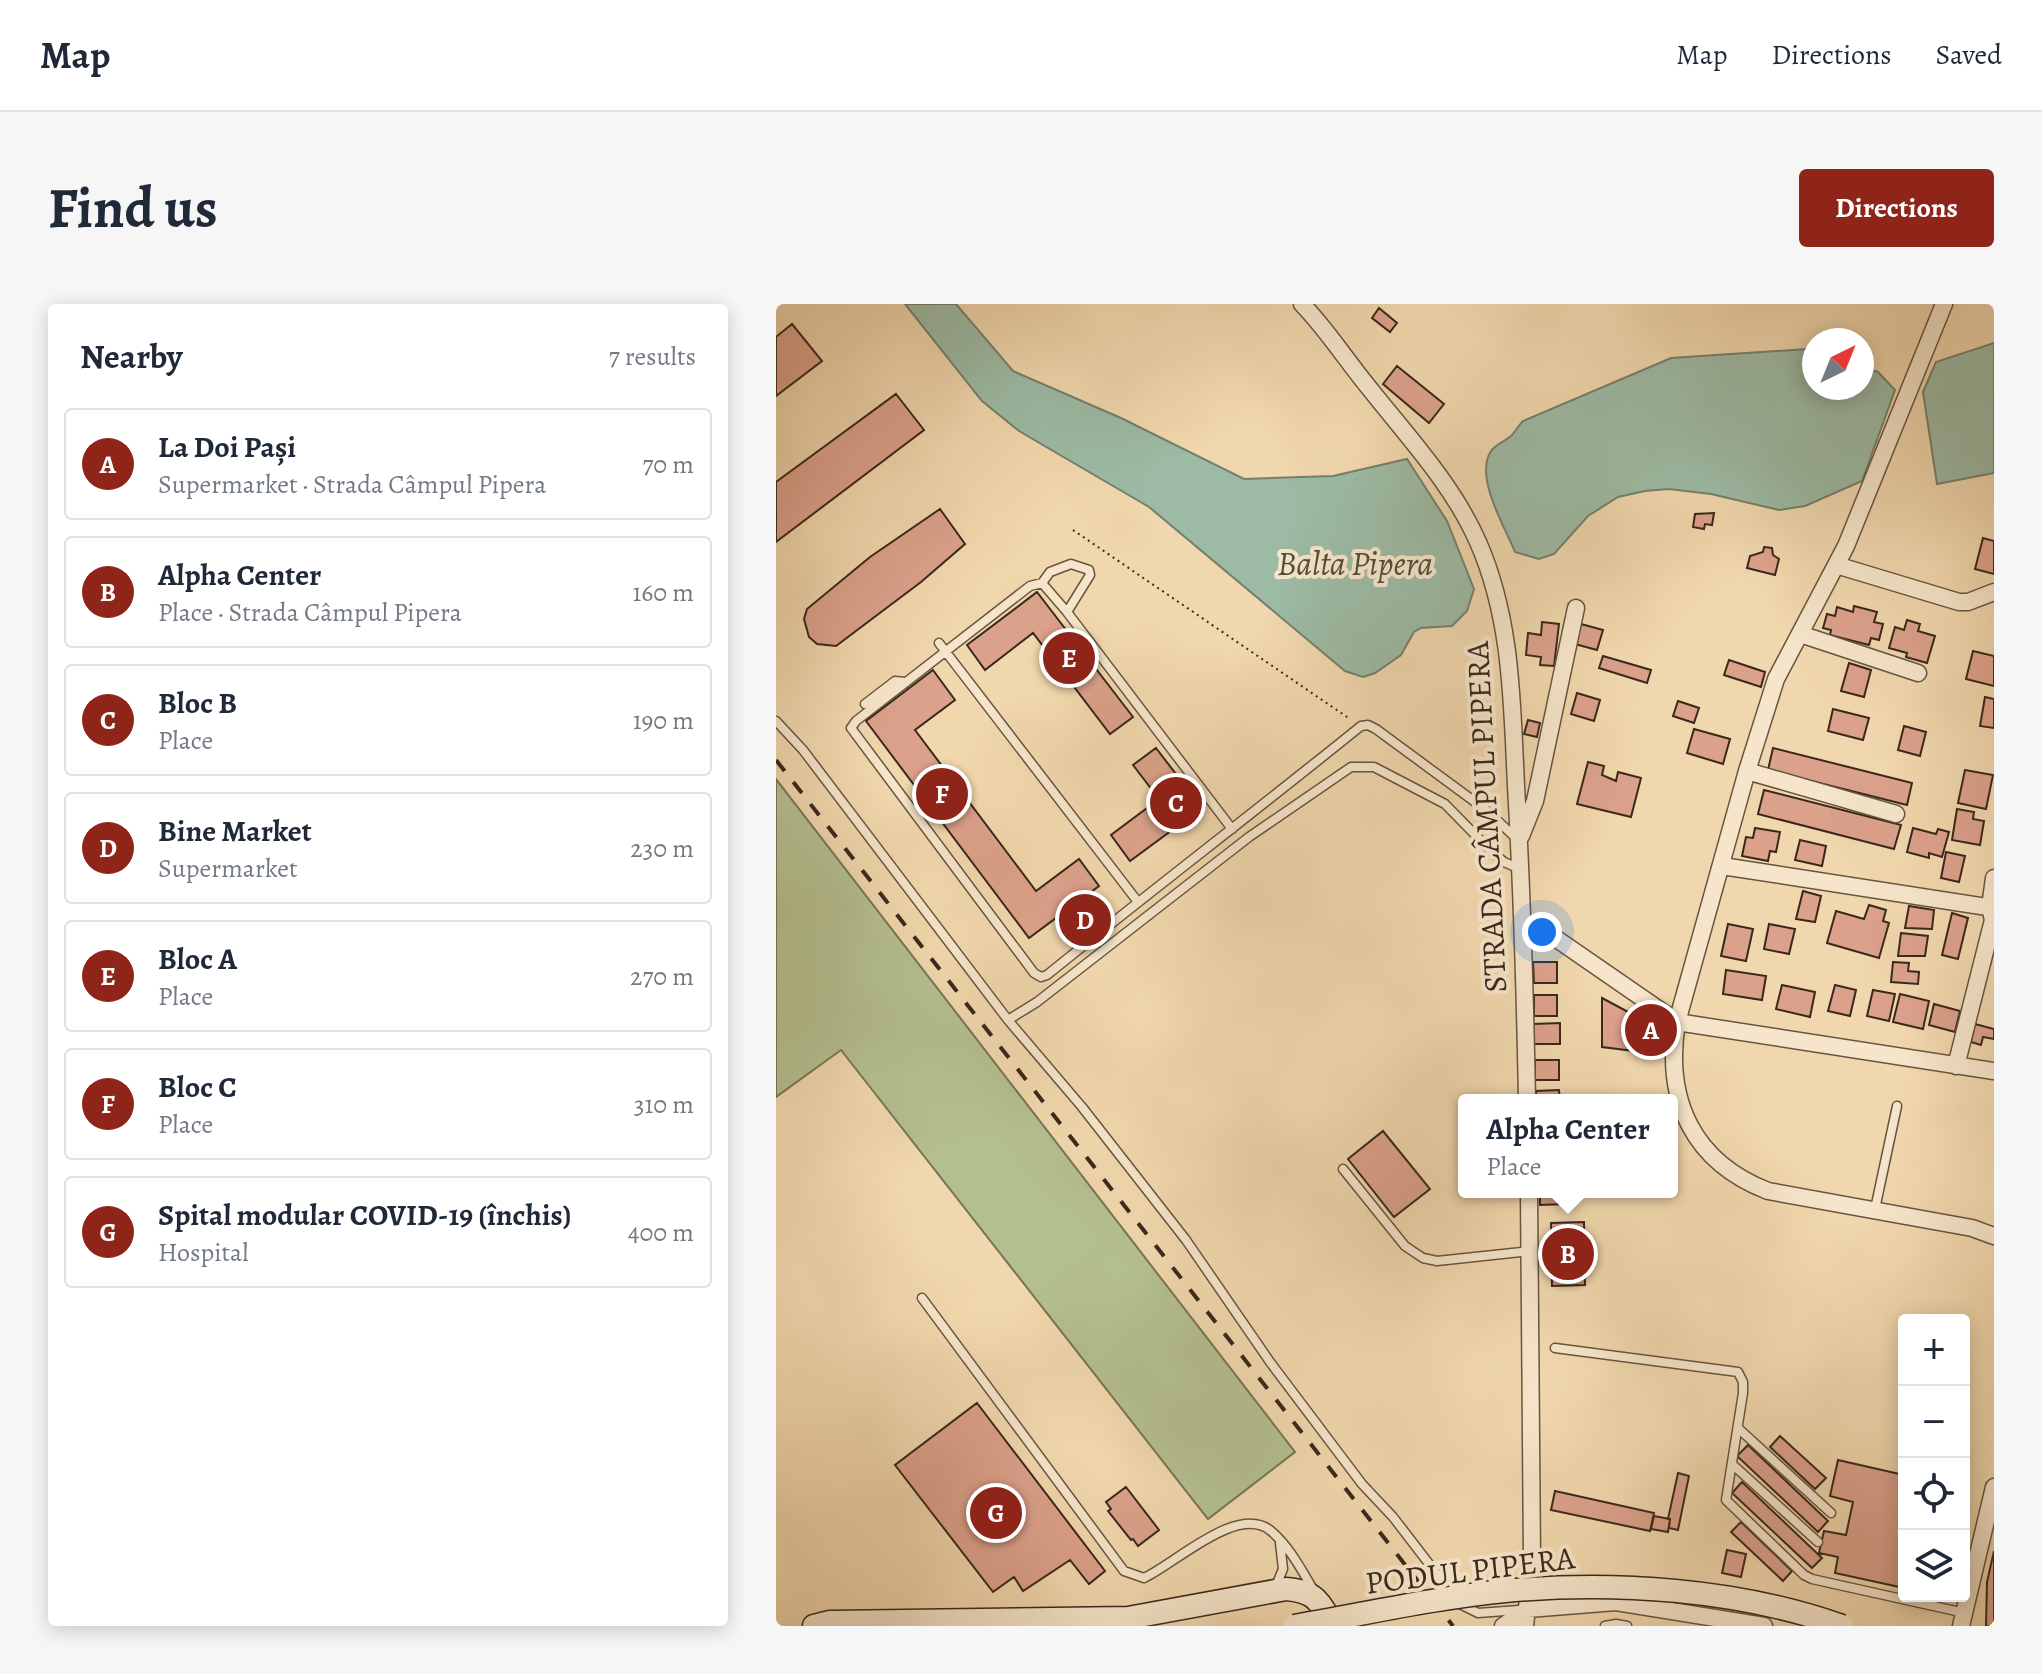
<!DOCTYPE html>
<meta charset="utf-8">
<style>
:root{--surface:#fff;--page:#f6f6f7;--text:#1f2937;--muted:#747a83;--line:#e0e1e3;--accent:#8f2418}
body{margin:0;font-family:Alegreya,serif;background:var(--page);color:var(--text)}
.controls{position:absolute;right:24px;bottom:24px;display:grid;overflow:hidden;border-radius:8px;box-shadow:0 4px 20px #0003}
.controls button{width:72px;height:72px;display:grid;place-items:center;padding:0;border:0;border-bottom:2px solid var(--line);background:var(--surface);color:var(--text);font:40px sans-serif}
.compass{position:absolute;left:1026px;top:24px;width:72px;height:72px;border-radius:50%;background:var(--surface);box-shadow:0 4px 20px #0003;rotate:43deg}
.you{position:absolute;left:766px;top:628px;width:28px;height:28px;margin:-20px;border:6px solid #fff;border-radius:50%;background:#1a73e8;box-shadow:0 0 0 12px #1a73e833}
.badge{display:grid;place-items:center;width:52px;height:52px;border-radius:50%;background:var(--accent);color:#fff;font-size:26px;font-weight:700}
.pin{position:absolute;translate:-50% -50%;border:4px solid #fff;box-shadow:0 2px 8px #0006}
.popup{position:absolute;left:682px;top:790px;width:220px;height:104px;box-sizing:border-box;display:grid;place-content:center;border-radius:8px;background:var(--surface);filter:drop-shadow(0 2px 6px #0005);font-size:26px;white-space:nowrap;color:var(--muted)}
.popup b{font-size:30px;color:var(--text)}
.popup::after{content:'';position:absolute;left:50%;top:100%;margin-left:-16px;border:16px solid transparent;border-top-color:var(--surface)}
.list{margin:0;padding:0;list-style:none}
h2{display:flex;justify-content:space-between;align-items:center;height:104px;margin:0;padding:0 32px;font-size:34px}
h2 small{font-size:26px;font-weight:400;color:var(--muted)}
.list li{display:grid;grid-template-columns:52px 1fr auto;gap:24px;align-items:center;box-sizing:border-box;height:112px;margin:0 16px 16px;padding:0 16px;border:2px solid var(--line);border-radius:8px}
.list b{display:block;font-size:30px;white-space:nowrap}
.list p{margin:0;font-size:26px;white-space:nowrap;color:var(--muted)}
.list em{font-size:26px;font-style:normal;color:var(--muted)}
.icon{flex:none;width:44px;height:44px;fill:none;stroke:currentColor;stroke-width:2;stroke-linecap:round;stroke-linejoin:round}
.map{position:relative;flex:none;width:1218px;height:1322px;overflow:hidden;border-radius:8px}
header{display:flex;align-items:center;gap:48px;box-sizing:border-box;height:112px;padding:0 40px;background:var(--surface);border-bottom:2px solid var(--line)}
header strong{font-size:38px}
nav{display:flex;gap:44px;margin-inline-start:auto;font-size:28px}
.intro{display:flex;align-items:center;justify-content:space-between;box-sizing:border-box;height:192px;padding:0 48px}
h1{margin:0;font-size:56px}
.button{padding:20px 36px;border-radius:8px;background:var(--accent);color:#fff;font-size:28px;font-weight:700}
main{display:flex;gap:48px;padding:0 48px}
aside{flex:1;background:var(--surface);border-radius:8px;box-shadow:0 4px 20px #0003}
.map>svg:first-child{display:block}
.green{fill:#b4bf8f;stroke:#767455;stroke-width:2}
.water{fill:#9cbaa4;stroke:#74806d;stroke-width:2}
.building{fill:#dca18b;stroke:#39281b;stroke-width:2}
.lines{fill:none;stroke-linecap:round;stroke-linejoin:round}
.service-casing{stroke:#675440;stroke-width:11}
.minor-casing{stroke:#675440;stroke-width:19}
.secondary-casing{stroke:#39281b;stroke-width:25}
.path{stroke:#39281b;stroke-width:2;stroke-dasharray:2 4;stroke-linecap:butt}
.service{stroke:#f6e5ca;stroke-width:8}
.minor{stroke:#f6e5ca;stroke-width:16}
.secondary{stroke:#f6e5ca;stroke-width:22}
.rail{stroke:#39281b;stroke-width:4;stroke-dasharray:14 14;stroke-linecap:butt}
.secondary-bridge-casing{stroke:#39281b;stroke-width:25;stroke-linecap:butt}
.secondary-bridge{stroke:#f6e5ca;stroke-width:22}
.labels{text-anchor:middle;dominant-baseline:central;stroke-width:8;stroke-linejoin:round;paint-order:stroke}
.street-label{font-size:32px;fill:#39281b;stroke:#f6e5ca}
.water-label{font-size:34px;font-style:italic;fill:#524c3d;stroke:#f6e5ca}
</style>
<header>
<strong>Map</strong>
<nav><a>Map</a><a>Directions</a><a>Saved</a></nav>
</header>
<div class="intro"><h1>Find us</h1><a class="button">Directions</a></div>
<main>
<aside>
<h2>Nearby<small>7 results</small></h2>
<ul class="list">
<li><span class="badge">A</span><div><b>La Doi Pași</b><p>Supermarket · Strada Câmpul Pipera</p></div><em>70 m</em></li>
<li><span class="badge">B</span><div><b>Alpha Center</b><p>Place · Strada Câmpul Pipera</p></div><em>160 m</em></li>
<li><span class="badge">C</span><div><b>Bloc B</b><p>Place</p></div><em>190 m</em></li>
<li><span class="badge">D</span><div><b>Bine Market</b><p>Supermarket</p></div><em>230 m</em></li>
<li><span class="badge">E</span><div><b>Bloc A</b><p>Place</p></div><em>270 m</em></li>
<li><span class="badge">F</span><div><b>Bloc C</b><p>Place</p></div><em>310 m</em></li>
<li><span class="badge">G</span><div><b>Spital modular COVID-19 (închis)</b><p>Hospital</p></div><em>400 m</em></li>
</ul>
</aside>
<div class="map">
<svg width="1218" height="1322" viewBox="0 0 1218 1322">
<rect width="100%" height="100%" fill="#f1d7ad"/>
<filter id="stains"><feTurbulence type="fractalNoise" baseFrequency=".0025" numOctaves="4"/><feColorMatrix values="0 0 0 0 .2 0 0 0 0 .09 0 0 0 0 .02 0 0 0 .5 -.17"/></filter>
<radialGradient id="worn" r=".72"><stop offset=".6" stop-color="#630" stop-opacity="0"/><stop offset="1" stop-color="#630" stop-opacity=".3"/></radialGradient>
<path class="green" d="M0,475l519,673 -87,67 -367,-469 -65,47z"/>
<path class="water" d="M129,0h51l57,67 108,47 123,61 89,-3 74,-17 40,62 27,68 -7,22 -15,15 -31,2 -7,4 -13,23 -26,18 -12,4 -18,-6 -196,-164 -130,-76 -37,-30z
M1218,39v130l-57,11 -14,-92 13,-30z
M1032,45l6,2v37h48v-21l16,5 17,18 -33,91 -57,25 -26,4 -68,-16 -42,-5 -24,2 -27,6 -30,19 -34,38 -15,5 -24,-7c-10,-25 -41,-75 -24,-101 6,-8 13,-9 20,-15 4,-4 8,-11 12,-15l148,-63z"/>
<path class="building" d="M603,4l18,15 -7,9 -18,-14z
M16,20l30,37 -46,35v-59z
M621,62l47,38 -15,19 -46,-39z
M120,90l28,36 -148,112v-60z
M164,205l25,35 -44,38 -85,64 -19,-2 -8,-7 -5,-18 3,-10 63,-52z
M938,209l-2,12 -7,-1 -1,5 -11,-2 2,-13z
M1207,234l11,3v33l-19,-5z
M988,243l8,1 1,7 6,4 -4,16 -28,-7 3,-12 13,-4z
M261,288l96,125 -23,17 -77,-101 -48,37 -18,-25z
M1078,302l23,6 -3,10 9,2 -4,16 -8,-2 -2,7 -39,-10 1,-5 -8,-2 4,-14 8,2 2,-9 16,5z
M1131,316l13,4 -2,7 17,5 -8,27 -21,-6 1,-4 -18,-5 6,-21 9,3z
M766,318l17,2 -5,42 -14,-1 1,-8 -15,-2 2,-22 13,2z
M805,320l22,6 -6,20 -22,-6z
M1197,347l21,5v30l-28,-7z
M827,352l48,14 -4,13 -48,-15z
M953,356l36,12 -4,15 -37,-12z
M1073,359l22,7 -7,27 -23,-6z
M157,366l22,30 -40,30 121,161 43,-32 20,27 -70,52 -163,-217z
M801,389l23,7 -6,21 -23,-7z
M1209,393l9,2v29l-14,-2z
M902,397l21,7 -5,15 -21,-7z
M1057,405l36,9 -6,22 -35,-9z
M752,416l12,3 -3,14 -13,-3z
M1128,422l22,6 -6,24 -22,-6z
M918,425l36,10 -7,25 -36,-11z
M380,444l46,60 -72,53 -19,-26 48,-36 -26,-34z
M997,444l139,35 -5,22 -139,-35z
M812,458l16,4 -2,9 14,6 2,-9 23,6 -10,39 -54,-13z
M1189,466l28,5 -7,34 -28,-6z
M988,486l137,35 -7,24 -136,-35z
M1181,505l17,3 -1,7 11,2 -4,24 -28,-5z
M979,524l25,4 -4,20 -6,-1 -2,10 -26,-5 4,-19 7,1z
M1137,524l23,6 2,-5 11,3 -7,25 -13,-4v5l-22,-6z
M1024,536l26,6 -4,20 -27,-6z
M1170,548l19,4 -6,26 -18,-4z
M1027,587l18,5 -6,26 -19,-3z
M1093,601l17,5 -3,11 6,2 -10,35 -52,-15 9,-32 28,8z
M1133,602l25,4 -2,19 -27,-1z
M1176,609l16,5 -10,41 -16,-4z
M952,620l25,5 -7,32 -25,-5z
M993,620l26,5 -6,25 -25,-5z
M1125,629l27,3 -3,20h-27z
M757,658h24v21h-23z
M1117,658l16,1 -1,8 11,1 -1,12 -27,-2z
M950,666l40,6 -4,24 -39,-6z
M1006,681l33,7 -5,25 -34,-8z
M1059,681l21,5 -6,26 -22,-5z
M1097,686l22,4 -6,27 -22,-5z
M1124,690l29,7 -6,28 -30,-7z
M758,691h23v21h-23z
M826,694l58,31 -2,25 -56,-7z
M1158,700l26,7 -5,21 -26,-7z
M784,719v21h-26l-1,-20z
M1199,720l19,5v10l-11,-2 -2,8 -10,-3z
M759,756h24v20h-24z
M783,786l1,10h-24v-9z
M607,827l47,58 -36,28 -46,-58z
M764,888h25v12l-25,1z
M808,918l1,63 -33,1 -1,-63z
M201,1099l128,168 -16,13 -19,-24 -47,31 -9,-14 -21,15 -98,-127z
M1004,1132l46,42 -11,11 -45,-42z
M972,1141l80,76 -10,11 -81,-76z
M1062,1156l66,15v113l-69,-15 3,-16 -19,-4 5,-22 22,4 7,-33 -23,-6z
M902,1169l11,3 -11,54 -9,-2 1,-9h-2z
M966,1178l80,76 -10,10 -80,-75z
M350,1183l33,43 -21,16 -5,-7 -2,1 -23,-29 3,-2 -5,-7z
M779,1187l99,22 -4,18 -99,-21z
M878,1212l16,3 -2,13 -17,-3z
M965,1218l51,49 -9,10 -52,-49z
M951,1246l19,4 -5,23 -19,-4z
M1218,1247v75h-8l1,-44z"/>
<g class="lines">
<g class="service-casing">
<path id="service" d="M266,279l8,-11 21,-8 18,6 1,5 -23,37
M163,339l199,259
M89,400l30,-23 11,1
M0,417l27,29 205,270 74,87 104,133 84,122 92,122 31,33 67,87 18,9 41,-3
M456,525l-165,-217 -25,-29 -12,3 -174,135 -5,7 183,245 7,4 6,-2c104,-84 210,-165 314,-249l7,-1 8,4 110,81 30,28
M232,716l29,-18 212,-165 102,-70h23l71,37 46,47 13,11 16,7
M567,865l62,77 18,12 14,3 94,-10
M1099,905l22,-103
M146,994l202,273 20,7c31,-14 94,-75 127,-47 19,16 31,40 43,60
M779,1044l183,24 5,10v11l-17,107 78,75 8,4 153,34
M962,1124l93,85
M956,1160l86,78
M499,1284l8,-19 -3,-26
M829,1322l11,-2 11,2"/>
</g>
<g class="minor-casing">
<path id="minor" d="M526,0c26,27 44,56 68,85 38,48 83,96 108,153 34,77 34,161 38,244 6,104 9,209 11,314
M1168,0l-98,242 -70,133 -29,92 -70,251c-13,78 16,140 91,169l204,37 22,8
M1060,261l123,37h9l26,-10
M1024,330l118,39
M971,467l149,43
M745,532l14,-35 41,-193
M946,562l272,42
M747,621l25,8 129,89 317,49
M1180,762l37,-146 -3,-13 4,-29
M727,1322l25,-17 88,-7 148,24
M749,1322l7,-65 -3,-369
M1185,1322l33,-139"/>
</g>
<g class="secondary-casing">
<path id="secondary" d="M38,1322l16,-4 298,-4 158,-29c29,2 35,13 46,37"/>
</g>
<path class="path" d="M297,226l277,189"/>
<use href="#service" class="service"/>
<use href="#minor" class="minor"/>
<use href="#secondary" class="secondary"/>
<path class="rail" d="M0,456l677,866"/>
<g class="secondary-bridge-casing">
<path id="secondary-bridge" d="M518,1322c70,-12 140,-28 211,-35 109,-10 233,-2 337,35"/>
</g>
<use href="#secondary-bridge" class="secondary-bridge"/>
</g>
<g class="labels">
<g class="street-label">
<text transform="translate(710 513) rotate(-93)">STRADA CÂMPUL PIPERA</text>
<text transform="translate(694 1266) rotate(-7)">PODUL PIPERA</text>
</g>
<g class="water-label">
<text x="579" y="259">Balta Pipera</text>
</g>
</g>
<rect width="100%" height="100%" filter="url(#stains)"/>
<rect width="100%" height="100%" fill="url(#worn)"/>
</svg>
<div class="controls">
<button>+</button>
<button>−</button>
<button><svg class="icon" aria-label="locate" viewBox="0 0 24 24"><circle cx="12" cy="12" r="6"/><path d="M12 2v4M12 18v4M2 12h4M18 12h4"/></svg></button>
<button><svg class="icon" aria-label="layers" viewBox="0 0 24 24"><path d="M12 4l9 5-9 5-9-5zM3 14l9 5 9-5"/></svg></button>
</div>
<svg class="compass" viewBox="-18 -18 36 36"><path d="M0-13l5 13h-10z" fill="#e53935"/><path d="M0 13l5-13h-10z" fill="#747a83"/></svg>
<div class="you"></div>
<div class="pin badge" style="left:875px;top:726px">A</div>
<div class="pin badge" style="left:792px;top:950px">B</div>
<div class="popup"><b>Alpha Center</b>Place</div>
<div class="pin badge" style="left:400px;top:499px">C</div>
<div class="pin badge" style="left:309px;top:616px">D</div>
<div class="pin badge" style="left:293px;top:354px">E</div>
<div class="pin badge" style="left:166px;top:490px">F</div>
<div class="pin badge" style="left:220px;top:1209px">G</div>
</div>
</main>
